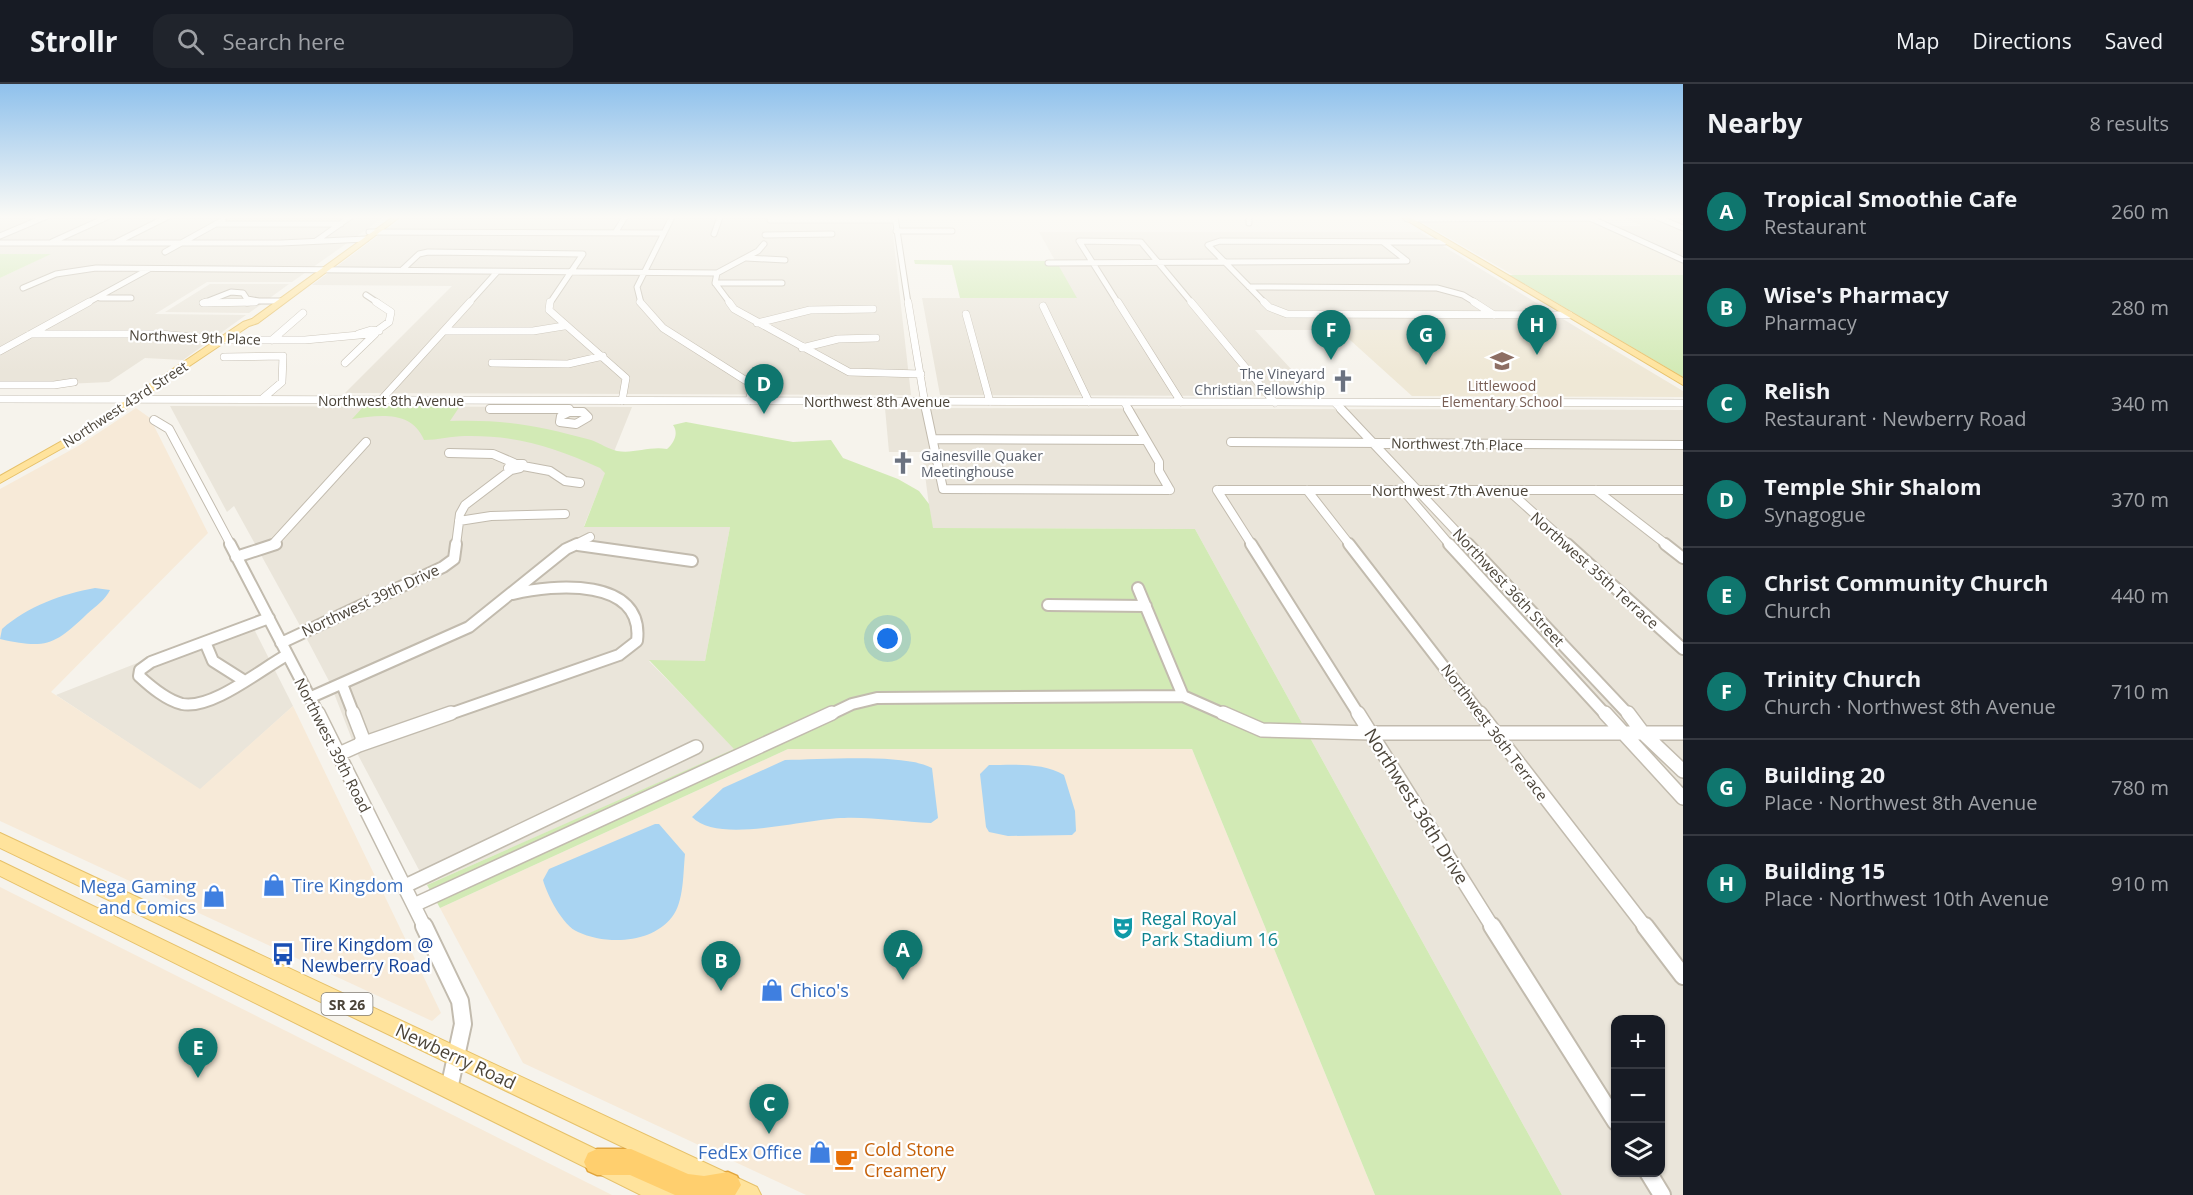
<!DOCTYPE html>
<meta charset="utf-8">
<style>
:root{--surface:#171b24;--page:#20242c;--text:#f1f3f6;--muted:#9ea1a6;--line:#363941;--accent:#0f766e}
body{margin:0;font-family:"Open Sans",sans-serif;background:var(--page);color:var(--text)}
.controls{position:absolute;right:18px;bottom:18px;display:grid;overflow:hidden;border-radius:12px;box-shadow:0 2px 4px #0004}
.controls button{width:54px;height:54px;display:grid;place-items:center;padding:0;border:0;border-bottom:2px solid var(--line);background:var(--surface);color:var(--text);font:30px sans-serif}
.you{position:absolute;left:888px;top:555px;width:21px;height:21px;margin:-15px;border:4px solid #fff;border-radius:50%;background:#1a73e8;box-shadow:0 0 0 9px #1a73e833}
.badge{display:grid;place-items:center;width:39px;height:39px;border-radius:50%;background:var(--accent);color:#fff;font-size:20px;font-weight:700}
.pin{position:absolute;translate:-50% -50px;filter:drop-shadow(0 2px 3px #0008)}
.pin::after{content:'';position:absolute;top:32px;width:21px;height:18px;background:inherit;clip-path:polygon(0 0,100% 0,50% 100%)}
.list{margin:0;padding:0;list-style:none}
h2{display:flex;justify-content:space-between;align-items:center;height:78px;margin:0;padding:0 24px;font-size:26px}
h2 small{font-size:20px;font-weight:400;color:var(--muted)}
.list li{display:grid;grid-template-columns:39px 1fr auto;gap:18px;align-items:center;box-sizing:border-box;height:96px;padding:0 24px;border-top:2px solid var(--line)}
.list b{display:block;font-size:22px;white-space:nowrap}
.list p{margin:0;font-size:20px;white-space:nowrap;color:var(--muted)}
.list em{font-size:20px;font-style:normal;color:var(--muted)}
.icon{flex:none;width:33px;height:33px;fill:none;stroke:currentColor;stroke-width:2;stroke-linecap:round;stroke-linejoin:round}
.map{position:relative;flex:none;width:1683px;height:1111px;overflow:hidden}
header{display:flex;align-items:center;gap:36px;box-sizing:border-box;height:84px;padding:0 30px;background:var(--surface);border-bottom:2px solid var(--line)}
header strong{font-size:28px}
nav{display:flex;gap:33px;margin-inline-start:auto;font-size:21px}
.search{width:420px;height:54px;background:var(--page);display:flex;align-items:center;gap:15px;box-sizing:border-box;padding:0 21px;border-radius:18px;color:var(--muted);font-size:22px}
main{display:flex}
aside{flex:1;background:var(--surface)}
.map>svg:first-child{display:block}
.residential{fill:#eae5da;fill-rule:evenodd}
.commercial{fill:#f7ead8}
.education{fill:#efe8d6}
.green{fill:#d2eab5}
.water{fill:#a9d4f2}
.lines{fill:none;stroke-linecap:round;stroke-linejoin:round}
.minor-far5-casing{stroke:#c2bbae;stroke-width:7}
.minor-far4-casing{stroke:#c2bbae;stroke-width:8}
.minor-far3-casing{stroke:#c2bbae;stroke-width:10}
.minor-far2-casing{stroke:#c2bbae;stroke-width:14}
.minor-far1-casing{stroke:#c2bbae;stroke-width:16}
.minor-casing{stroke:#c2bbae;stroke-width:20}
.major-casing{stroke:#e6c16a;stroke-width:2}
.highway-casing{stroke:#e0a43c;stroke-width:3}
.minor-far5{stroke:#fff;stroke-width:5}
.minor-far4{stroke:#fff;stroke-width:7}
.minor-far3{stroke:#fff;stroke-width:8}
.minor-far2{stroke:#fff;stroke-width:10}
.minor-far1{stroke:#fff;stroke-width:13}
.minor{stroke:#fff;stroke-width:16}
.major{fill:#ffe39c;fill-rule:evenodd}
.highway{fill:#ffcf6e;fill-rule:evenodd}
.labels{text-anchor:middle;dominant-baseline:central;stroke-width:4.5;stroke-linejoin:round;paint-order:stroke}
.far-street-label{font-size:14px;fill:#4b4439;stroke:#fff}
.far-worship-label{font-size:14px;fill:#5b616d;stroke:#fff;text-anchor:end}
.far-education-label{font-size:14px;fill:#785e54;stroke:#fff}
.shield{fill:#fff;stroke:#817c74;stroke-width:1.5}
.shield-label{font-size:14px;font-weight:bold;fill:#4b4439}
.street-label{font-size:15px;fill:#4b4439;stroke:#fff}
.near-street-label{font-size:18px;fill:#4b4439;stroke:#fff}
.near-shop-label{font-size:18px;fill:#366cbe;stroke:#fff;text-anchor:start}
.near-culture-label{font-size:18px;fill:#0d838f;stroke:#fff;text-anchor:start}
.near-transit-label{font-size:18px;fill:#164399;stroke:#fff;text-anchor:start}
.near-food-label{font-size:18px;fill:#c56008;stroke:#fff;text-anchor:start}
</style>
<header>
<strong>Strollr</strong>
<div class="search"><svg class="icon" aria-label="search" viewBox="0 0 24 24"><circle cx="10" cy="10" r="6"/><path d="M15 15l6 6"/></svg>Search here</div>
<nav><a>Map</a><a>Directions</a><a>Saved</a></nav>
</header>
<main>
<div class="map">
<svg width="1683" height="1111" viewBox="0 0 1683 1111">
<rect width="100%" height="100%" fill="#f6f3ec"/>
<path class="residential" d="M0,133h384l-92,65h-85l-52,32 91,1 -63,45 -38,-2 -36,24 -109,5v-109l50,-24h-50z
M403,133h488l20,178 -566,-2 107,-107 -140,-1z
M1623,133h60v40l-69,-31h28z
M1039,148h381l161,98h-326l61,66 -376,-1 -18,-97h154z
M210,200h79l-40,29 -84,-1z
M170,322l462,1 -48,119 146,1 -25,134h-56l86,88 -308,136 -69,-130 -28,-72 -32,-61 -64,-116 -7,6z
M885,324l798,2v785h-121l-367,-666 -263,-1 -10,-76h-33zM1616,936h44v152h-44z
M249,535l44,87 -93,84 -144,-95z"/>
<path class="commercial" d="M136,324l14,10 58,115 -157,159 149,97 93,-83 148,307 -9,8 -432,-200v-332l80,-44z
M788,665h404l183,446h-569l-283,-132 -83,-155z
M0,803l612,308h-612z"/>
<path class="education" d="M1418,136h171l94,42v13h-170z
M1339,246h242l102,61v6l-271,-1z"/>
<path class="green" d="M0,170h51l-51,24z
M914,176l142,1 21,37h-117l-8,-33 -37,-1z
M1509,191h174v102z
M364,322h96l-10,15c54,-2 89,5 141,19 9,3 17,9 26,11 17,3 32,-5 50,-2 7,-6 12,-16 6,-24l13,-3 107,20 38,-2 12,18 55,21 21,12 10,13 4,24 262,1 367,666h-187l-183,-446h-404l-348,159 -13,-23 307,-136 -85,-89 56,1 25,-134h-146l21,-54 -5,-5c-46,-21 -83,-33 -135,-32 -14,0 -27,4 -41,4 -12,-30 -45,-25 -72,-21z"/>
<path class="water" d="M95,504l15,2c-4,9 -15,17 -23,24 -33,32 -42,35 -87,25l2,-10c26,-23 60,-35 93,-41z
M785,676c35,0 119,-7 147,8l6,50 -7,5c-29,-1 -58,-6 -87,-5 -38,0 -125,27 -152,-1l31,-29z
M989,681c23,0 54,-3 75,10l11,36 1,20 -4,4 -64,1 -19,-4 -3,-5 -6,-53z
M655,740h4l26,30c-2,19 -1,48 -13,63 -21,27 -66,28 -94,15 -15,-6 -31,-37 -35,-52l6,-11z"/>
<g class="lines">
<g class="minor-far5-casing">
<path id="minor-far5" d="M895,133l13,86
M1249,133v6
M1588,133l95,43
M1657,133l26,11
M1407,135l184,-1
M770,136h125
M217,140h124
M896,147h56
M369,148l294,1
M615,149l10,-16
M714,150l6,-17
M765,151l67,-1
M0,152l45,-19
M316,157l34,-24
M52,158l55,-25
M117,158l50,-25
M0,159h281l85,-4
M165,168l58,-32
M746,174l39,2
M1048,179l359,-2 -24,-19
M403,185l16,-15 9,-2 155,2 -33,49
M715,199h67
M1249,203l188,1 26,7 13,8
M23,204l33,-14 40,-6 621,5
M366,211l12,8
M100,214h31
M259,217h23
M87,219l62,-34
M215,219h-12l28,-11 12,1 4,6 12,2 -12,2
M469,219l28,-31
M641,219l-4,-16 35,-70
M730,219l-15,-20 2,-10 41,-22 6,-7
M1118,219l-39,-62 62,1 51,61
M1265,219l-57,-58 12,-4 225,1"/>
</g>
<g class="minor-far4-casing">
<path id="minor-far4" d="M206,218l-3,1 52,-1
M376,218l15,10 -2,10 -11,8
M550,218l-1,8 77,68 -4,23
M640,218l23,26 85,54 4,7 -3,12
M729,218l5,7 115,63 72,2
M908,218l18,108
M1118,218l63,100
M1191,218l84,101
M1264,218l5,5 18,7 282,1
M1474,218l20,13
M1043,222l46,96
M966,230l24,88
M757,239l53,-13 63,-1
M444,247h89l31,-5
M31,250h129l63,6h82l65,-6 9,-3 -8,-1 -13,4
M272,256l31,-27
M802,264l36,-9 38,-1
M0,267l89,-49
M224,273l59,-1 -1,26 -20,17
M345,279l30,-29
M492,279l76,1 35,-8
M0,301h54l20,-3
M0,315l1683,4
M381,316l89,-98
M1124,318l5,8
M1335,319l7,7
M490,325h79"/>
</g>
<g class="minor-far3-casing">
<path id="minor-far3" d="M490,325h79
M926,325l17,80 227,1
M1128,325l31,53v9l11,19
M1341,325l128,136
M569,328h14l5,5 -12,7 -16,-2 1,-6z
M154,336l15,9 62,116
M934,355l212,1
M1231,358l452,3
M449,369l44,1 21,9
M511,380h12l-3,4 -9,2 -3,-2z
M523,382l27,5 15,10 15,2
M1217,406l35,55
M1217,406h466
M1307,406l43,55
M1403,406l47,55
M1508,406l61,55
M1596,406l71,55
M459,437l32,-5 74,-2
M272,461l94,-103
M456,461l4,-31 5,-9 46,-35
M574,461l16,-8"/>
</g>
<g class="minor-far2-casing">
<path id="minor-far2" d="M230,460l89,171
M1251,460l108,171
M1349,460l132,171
M1449,460l157,171
M1468,460l161,171
M1567,460l116,105
M1665,460l18,14
M578,461l114,16
M236,473l40,-13
M1138,504l45,108 43,19
M1048,521l98,1
M269,534l-118,44 -11,8 -1,6c12,11 27,24 43,28 30,6 79,-35 105,-49
M205,558l8,19 30,19
M281,559l162,-76 11,-8 2,-15
M342,600l12,31
M309,614l160,-71 97,-78 11,-5
M447,631l172,-60 18,-14c8,-64 -84,-57 -124,-47
M829,631l23,-11 25,-6 306,-2"/>
</g>
<g class="minor-far1-casing">
<path id="minor-far1" d="M318,629l107,215
M1223,629l39,17 109,3h312
M1358,629l135,215
M1480,629l166,215
M1605,629l78,85
M1628,629l15,20 40,38
M359,661l92,-32
M339,670l20,-9 4,-6 -10,-26
M405,802l291,-139
M414,821l418,-192"/>
</g>
<g class="minor-casing">
<path id="minor" d="M424,842l36,75 3,23 -14,65
M1492,842l124,196
M1645,842l38,50
M1648,1088l14,23"/>
</g>
<g class="major-casing">
<path id="major" d="M393,133h7l-142,106 -9,3 -158,106 -91,51v-7l85,-48 158,-106 9,-3z
M1401,133h8l274,161v7z
M0,749l757,354 4,8h-38l-723,-347z
M0,777l674,326 4,8h-37l-641,-319z"/>
</g>
<g class="highway-casing">
<path id="highway" d="M597,1065h34l57,25 16,2 24,-4 9,4 4,9 -6,10h-60l-45,-20h-33l-9,-4 -4,-9 4,-9z"/>
</g>
<use href="#minor-far5" class="minor-far5"/>
<use href="#minor-far4" class="minor-far4"/>
<use href="#minor-far3" class="minor-far3"/>
<use href="#minor-far2" class="minor-far2"/>
<use href="#minor-far1" class="minor-far1"/>
<use href="#minor" class="minor"/>
<use href="#major" class="major"/>
<use href="#highway" class="highway"/>
</g>
<linearGradient id="sky" x2="0" y2="1"><stop stop-color="#8fc1ec"/><stop offset="0.46" stop-color="#fbfaf6"/><stop offset="1" stop-color="#fbfaf6" stop-opacity="0"/></linearGradient>
<rect width="1683" height="289" fill="url(#sky)"/>
<defs>
<g id="school-bare" transform="scale(1.8)"><path d="M0-5L7-2L0 1L-7-2ZM-4 1L0 2.5L4 1V4Q0 6-4 4Z" fill="#8d6e63" stroke="#fff" stroke-width="2.5" paint-order="stroke"/></g>
<g id="church-bare" transform="scale(1.8)"><path d="M-1.2-6h2.4v3.5h3.3v2.4h-3.3V6h-2.4V-.1h-3.3v-2.4h3.3Z" fill="#6b7280" stroke="#fff" stroke-width="2.5" paint-order="stroke"/></g>
<g id="shop-bare" transform="scale(1.8)"><path d="M-5-2.5h2.3a2.7 3.5 0 0 1 5.4 0H5L5.5 6h-11ZM-1.5-2.5h3a1.5 2.3 0 0 0-3 0Z" fill="#3f7fe0" stroke="#fff" stroke-width="2.5" paint-order="stroke"/></g>
<g id="theatre-bare" transform="scale(1.8)"><path d="M-5-5.5Q0-4 5-5.5V0Q5 5 0 6Q-5 5-5 0ZM-3.3-2.5H-1v1.5H-3.3ZM1-2.5H3.3v1.5H1ZM-2.8 1Q0 5.5 2.8 1Z" fill="#0f9aa8" stroke="#fff" stroke-width="2.5" paint-order="stroke"/></g>
<g id="bus-bare" transform="scale(1.8)"><path d="M-5-6H5V4H4V6H2V4H-2V6H-4V4H-5ZM-3.5-4V0h7V-4ZM-3.5 1.2v1.5H-2V1.2ZM2 1.2v1.5H3.5V1.2Z" fill="#1a4fb4" stroke="#fff" stroke-width="2.5" paint-order="stroke"/></g>
<g id="cafe-bare" transform="scale(1.8)"><path d="M-5.5-4.5H6V0H3Q3 3.5 0 3.5H-2.5Q-5.5 3.5-5.5 0ZM3-3.2v2h1.7v-2ZM-6 4.5H4V6H-6Z" fill="#e8710a" stroke="#fff" stroke-width="2.5" paint-order="stroke"/></g>
</defs>
<g fill-rule="evenodd">
<use href="#school-bare" x="1502" y="277"/>
<use href="#church-bare" x="1343" y="297"/>
<use href="#church-bare" x="903" y="379"/>
<use href="#shop-bare" x="274" y="801"/>
<use href="#shop-bare" x="214" y="812"/>
<use href="#theatre-bare" x="1123" y="844"/>
<use href="#bus-bare" x="283" y="870"/>
<use href="#shop-bare" x="772" y="906"/>
<use href="#shop-bare" x="820" y="1068"/>
<use href="#cafe-bare" x="846" y="1075"/>
</g>
<g class="labels">
<g class="far-street-label">
<text transform="translate(195 253) rotate(2)">Northwest 9th Place</text>
<text x="391" y="316">Northwest 8th Avenue</text>
<text x="877" y="317">Northwest 8th Avenue</text>
<text transform="translate(125 320) rotate(-33)">Northwest 43rd Street</text>
<text transform="translate(1457 360) rotate(1)">Northwest 7th Place</text>
</g>
<g class="far-worship-label">
<text x="1325" y="289">The Vineyard<tspan x="1325" dy="16">Christian Fellowship</tspan></text>
<text x="921" y="371" text-anchor="start">Gainesville Quaker<tspan x="921" dy="16">Meetinghouse</tspan></text>
</g>
<g class="far-education-label">
<text x="1502" y="301">Littlewood<tspan x="1502" dy="16">Elementary School</tspan></text>
</g>
<rect class="shield" x="321.5" y="909" width="51" height="22" rx="4.5"/>
<g class="shield-label">
<text x="347" y="920">SR 26</text>
</g>
<g class="street-label">
<text x="1450" y="406">Northwest 7th Avenue</text>
<text transform="translate(1595 486) rotate(42)">Northwest 35th Terrace</text>
<text transform="translate(1509 503) rotate(47)">Northwest 36th Street</text>
<text transform="translate(370 516) rotate(-25)">Northwest 39th Drive</text>
<text transform="translate(1495 648) rotate(53)">Northwest 36th Terrace</text>
<text transform="translate(333 661) rotate(63)">Northwest 39th Road</text>
</g>
<g class="near-street-label">
<text transform="translate(1417 722) rotate(58)">Northwest 36th Drive</text>
<text transform="translate(456 972) rotate(25)">Newberry Road</text>
</g>
<g class="near-shop-label">
<text x="292" y="801">Tire Kingdom</text>
<text x="196" y="802" text-anchor="end">Mega Gaming<tspan x="196" dy="21">and Comics</tspan></text>
<text x="790" y="906">Chico's</text>
<text x="802" y="1068" text-anchor="end">FedEx Office</text>
</g>
<g class="near-culture-label">
<text x="1141" y="834">Regal Royal<tspan x="1141" dy="21">Park Stadium 16</tspan></text>
</g>
<g class="near-transit-label">
<text x="301" y="860">Tire Kingdom @<tspan x="301" dy="21">Newberry Road</tspan></text>
</g>
<g class="near-food-label">
<text x="864" y="1065">Cold Stone<tspan x="864" dy="21">Creamery</tspan></text>
</g>
</g>
</svg>
<div class="controls">
<button>+</button>
<button>−</button>
<button><svg class="icon" aria-label="layers" viewBox="0 0 24 24"><path d="M12 4l9 5-9 5-9-5zM3 14l9 5 9-5"/></svg></button>
</div>
<div class="you"></div>
<div class="pin badge" style="left:903px;top:896px">A</div>
<div class="pin badge" style="left:721px;top:907px">B</div>
<div class="pin badge" style="left:769px;top:1050px">C</div>
<div class="pin badge" style="left:764px;top:330px">D</div>
<div class="pin badge" style="left:198px;top:994px">E</div>
<div class="pin badge" style="left:1331px;top:276px">F</div>
<div class="pin badge" style="left:1426px;top:281px">G</div>
<div class="pin badge" style="left:1537px;top:271px">H</div>
</div>
<aside>
<h2>Nearby<small>8 results</small></h2>
<ul class="list">
<li><span class="badge">A</span><div><b>Tropical Smoothie Cafe</b><p>Restaurant</p></div><em>260 m</em></li>
<li><span class="badge">B</span><div><b>Wise's Pharmacy</b><p>Pharmacy</p></div><em>280 m</em></li>
<li><span class="badge">C</span><div><b>Relish</b><p>Restaurant · Newberry Road</p></div><em>340 m</em></li>
<li><span class="badge">D</span><div><b>Temple Shir Shalom</b><p>Synagogue</p></div><em>370 m</em></li>
<li><span class="badge">E</span><div><b>Christ Community Church</b><p>Church</p></div><em>440 m</em></li>
<li><span class="badge">F</span><div><b>Trinity Church</b><p>Church · Northwest 8th Avenue</p></div><em>710 m</em></li>
<li><span class="badge">G</span><div><b>Building 20</b><p>Place · Northwest 8th Avenue</p></div><em>780 m</em></li>
<li><span class="badge">H</span><div><b>Building 15</b><p>Place · Northwest 10th Avenue</p></div><em>910 m</em></li>
</ul>
</aside>
</main>
